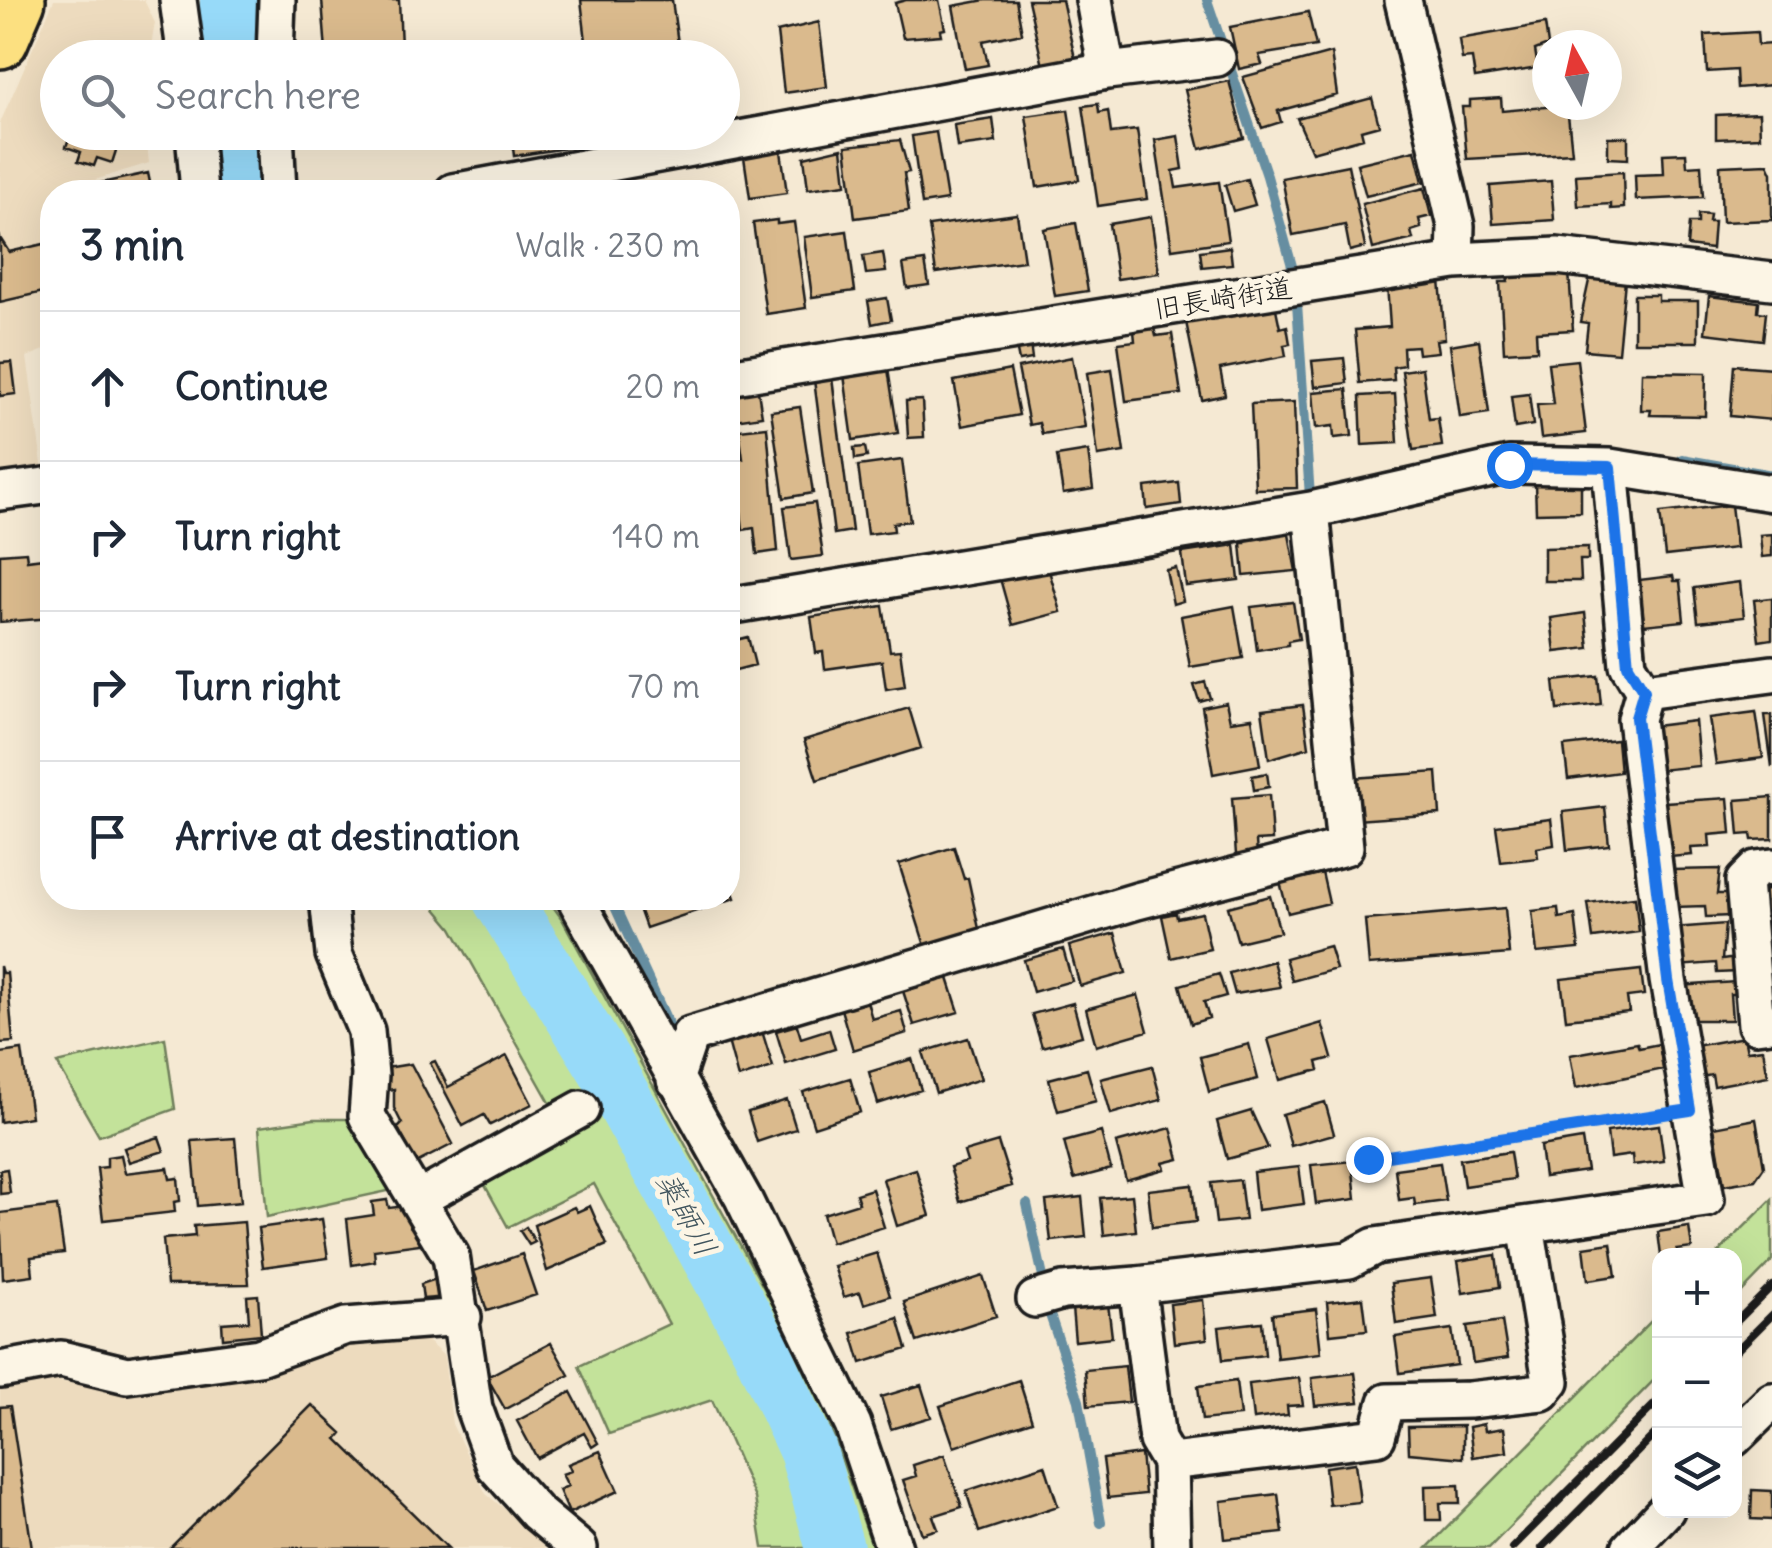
<!DOCTYPE html>
<meta charset="utf-8">
<style>
:root{--surface:#fff;--page:#f2f2f3;--text:#1f2937;--muted:#747a83;--line:#e0e1e3}
body{margin:0;font-family:Delius,"Klee One",sans-serif;background:var(--page);color:var(--text)}
.controls{position:absolute;right:30px;bottom:30px;display:grid;overflow:hidden;border-radius:20px;box-shadow:0 10px 40px #0002}
.controls button{width:90px;height:90px;display:grid;place-items:center;padding:0;border:0;border-bottom:2px solid var(--line);background:var(--surface);color:var(--text);font:50px sans-serif}
.compass{position:absolute;left:1532px;top:30px;width:90px;height:90px;border-radius:50%;background:var(--surface);box-shadow:0 10px 40px #0002;rotate:352deg}
.stop{position:absolute;width:30px;height:30px;margin:-22px;border:8px solid #1a73e8;border-radius:50%;background:#fff}
.stop.end{background:#1a73e8;border-color:#fff;box-shadow:0 2px 10px #0008}
.list{margin:0;padding:0;list-style:none}
h2{display:flex;justify-content:space-between;align-items:center;height:130px;margin:0;padding:0 40px;font-size:42px}
h2 small{font-size:32px;font-weight:400;color:var(--muted)}
.list li{display:grid;grid-template-columns:65px 1fr auto;gap:30px;align-items:center;box-sizing:border-box;height:150px;padding:0 40px;border-top:2px solid var(--line)}
.list b{display:block;font-size:38px;white-space:nowrap}
.list em{font-size:32px;font-style:normal;color:var(--muted)}
.icon{flex:none;width:55px;height:55px;fill:none;stroke:currentColor;stroke-width:2;stroke-linecap:round;stroke-linejoin:round}
.map{position:relative;flex:none;width:1772px;height:1548px;overflow:hidden}
.search{position:absolute;background:var(--surface);box-shadow:0 10px 40px #0002;left:40px;top:40px;width:700px;height:110px;display:flex;align-items:center;gap:25px;box-sizing:border-box;padding:0 35px;border-radius:55px;color:var(--muted);font-size:38px}
.panel{position:absolute;background:var(--surface);box-shadow:0 10px 40px #0002;left:40px;top:180px;width:700px;height:730px;border-radius:40px}
.map>svg:first-child{display:block}
.built{fill:#eddbbe}
.green{fill:#c3e29a;stroke:#707f5b;stroke-width:2.5}
.lines{fill:none;stroke-linecap:round;stroke-linejoin:round}
.stream{stroke:#668ea1;stroke-width:10}
.river{stroke:#97daf9;stroke-width:58}
.building{fill:#daba8d;stroke:#1c1c1c;stroke-width:2.5}
.street-casing{stroke:#1c1c1c;stroke-width:42}
.highway-casing{stroke:#1c1c1c;stroke-width:62}
.path{stroke:#1c1c1c;stroke-width:6;stroke-dasharray:10 8;stroke-linecap:butt}
.street{stroke:#fcf5e5;stroke-width:35}
.highway{stroke:#fce080;stroke-width:55}
.rail{stroke:#1c1c1c;stroke-width:8}
.route{stroke:#1a73e8;stroke-width:12}
.labels{text-anchor:middle;dominant-baseline:central;stroke-width:10;stroke-linejoin:round;paint-order:stroke}
.street-label{font-size:28px;fill:#1c1c1c;stroke:#fcf5e5}
.water-label{font-size:30px;font-style:italic;fill:#41555e;stroke:#fcf5e5}
</style>
<div class="map">
<svg width="1772" height="1548" viewBox="0 0 1772 1548">
<rect width="100%" height="100%" fill="#f5e9d3"/>
<filter id="ink" filterUnits="userSpaceOnUse"><feTurbulence type="fractalNoise" baseFrequency=".01" numOctaves="2"/><feDisplacementMap in="SourceGraphic" scale="20" xChannelSelector="R" yChannelSelector="G"/><feConvolveMatrix kernelMatrix="1 2 1 2 8 2 1 2 1" color-interpolation-filters="sRGB"/></filter>
<g filter="url(#ink)">
<path class="built" d="M54,0h90l11,23 -6,34 -91,1v74l88,1 3,30 -64,20v9h-33v155l-25,10 16,114 -43,6v-354z
M420,1335l24,21 8,68 34,70 68,54h-554v-158l57,-9 76,12 136,-21 84,-27z"/>
<path class="green" d="M427,898h56l36,50 232,418 70,182h-58l-8,-50 -43,-98 -103,34 -30,-68 90,-42 -75,-140 -86,43 -26,-47 85,-47 -115,-205z
M526,898h21l15,21 251,459 60,170h-19l-5,-33 -62,-159 -241,-431z
M165,1038l10,71 -76,27 -42,-73z
M314,1119h42l46,69 -135,29 -8,-90z
M1772,1199v62l-37,38 -1,-43 -18,-1z
M1659,1313v62l-170,173h-62z"/>
<g class="lines">
<path class="stream" d="M1207,0l60,176 25,90
M1297,303l13,194
M1682,459l90,16
M611,898l63,138
M1027,1204l16,73
M1049,1312l30,89 22,122"/>
<path class="river" d="M229,0v58
M230,132l5,60
M501,898l105,170 154,279 48,104 27,97"/>
</g>
<path class="building" d="M322,0h77l2,47 -75,5z
M581,0h91l8,58h-92z
M906,0h33l6,29 -5,1 1,5 -38,3 -8,-35z
M985,0h31l6,33 -39,8 5,24 -23,4 -12,-63z
M1028,0h34l13,58 -32,8z
M1308,12l8,34 -57,9 3,9 -23,5 -9,-42z
M819,22l8,65 -43,6 -7,-61z
M1545,24l3,21 -13,5 3,18 -63,10 -3,-20 -10,1 -3,-20z
M1757,32l1,13 14,-1v41l-35,3 -1,-18 -29,2 -2,-37z
M1331,53l6,42 -59,16 3,11 -19,6 -19,-51z
M1229,81l15,57 -44,11 -15,-59z
M1372,98l7,27 -18,5 2,8 -51,14 -15,-34z
M1501,98l1,13 65,-6 5,48 -105,6 -5,-52h8v-7z
M1098,104l1,9 9,-2 3,22 26,-3 10,69 -49,7 -15,-100z
M1068,110l11,70 -42,7 -11,-71z
M1759,113l1,24 -44,2v-24z
M993,119l3,23 -39,5 -3,-22z
M71,132h51l-10,31 -15,-5 -3,8 -16,-5 3,-9 -15,-5z
M511,132h59l2,15 -58,9z
M936,132l11,68 -25,4 -10,-68z
M1178,136l5,33 -10,2 3,17 43,-6 9,59 -56,8 -17,-109z
M1608,137h20v22l-20,-1z
M900,140l9,32 -5,1 5,38 -54,7 -9,-72z
M842,148l4,36 -38,5 -4,-32z
M1415,150l8,32 -57,14 -9,-32z
M781,151l6,42 -37,5 -6,-41z
M1686,153l1,13 14,-1 2,32 -67,3 -1,-25 29,-1 -1,-20z
M1768,164l4,9v47l-50,2 -2,-56z
M1348,165l17,82 -15,4 -5,-26 -52,10 -11,-57z
M1623,172l1,36 -13,1v-5l-33,2 -2,-31z
M148,173l4,19h-59l-1,-7z
M1247,179l8,26 -22,6 -8,-26z
M1551,181l3,39 -61,4 -3,-38z
M601,187l1,5h-34z
M1424,188l7,28 -12,3 2,9 -10,3 2,8 -40,10 -11,-45z
M1017,214l7,47 -88,12 -7,-47z
M1698,214l12,1 -1,7h5l-2,27 -25,-3 2,-23h9z
M1151,217l8,56 -42,6 -8,-55z
M777,220v4l17,-2 12,86 -40,6 -13,-91z
M1076,223l12,68 -33,5 -11,-67z
M847,231l8,60 -43,6 -8,-60z
M0,238l9,14 43,-10v48l-52,12z
M1230,247l2,17 -30,3 -2,-16z
M883,253l3,19 -20,2 -3,-18z
M925,261l4,24 -22,3 -4,-24z
M1569,272l4,58 -37,2 1,18 -33,2 -4,-70h8l-1,-6z
M1590,276l35,4 -7,73 -33,-3 3,-27 -8,-1z
M1440,280l5,59 -9,1 2,12 -20,2 -1,-8 -14,1 1,18 -11,2 1,13 -34,3 -5,-53 35,-3 -3,-42z
M1634,295h24v6h40v41h-64z
M1709,296l50,6 -1,10 8,1 -3,27 -58,-7z
M887,298l4,22 -19,4 -4,-23z
M1275,304l5,24 7,-2 3,18 -6,1 2,11 -66,13 5,26 -23,5 -16,-78z
M1154,328l2,8 16,-2 9,60 -55,7 -8,-58 17,-2 -1,-10z
M1479,340l10,73 -29,4 -10,-72z
M1030,343l2,16 -13,2 -3,-15z
M1072,357l13,70 -43,7 -3,-11 -10,2 -11,-57z
M1344,358l3,25 -32,4 -3,-26z
M1577,360l9,73 -45,5 -4,-33 16,-1 -5,-41z
M12,362l4,32 -16,2v-33z
M1734,365l38,3v52l-42,-4z
M1422,368l7,51 9,-1 4,28 -29,4 -11,-79z
M888,369l10,64 -45,7 -9,-65z
M1112,369l12,83 -26,4 -11,-83z
M1010,370l9,45 -57,11 -8,-45z
M1642,372l64,1 -1,43 -55,-1 1,-5h-10z
M832,378l20,153 -18,3 -20,-154z
M1347,389l5,47 -18,2 -1,-12 -17,2 -3,-36z
M758,391l4,25 -28,4 1,9 -7,1v-35z
M1395,394l3,49 -36,2 -2,-49z
M1529,394l4,31 -18,3 -4,-32z
M922,400l2,37 -16,1 -2,-37z
M1294,402l3,86 -42,1 -4,-85z
M800,407l13,86 -29,5 -13,-87z
M767,427l11,124 -21,3 -3,-26 -11,2 -8,-70 8,-1 -4,-29z
M865,447l2,10 -12,2 -1,-11z
M1088,451l5,38 -30,5 -6,-38z
M902,460l8,61 -17,2 1,8 -27,3 -9,-68z
M1581,482v30l-45,1 -1,-30z
M1179,483l2,21 -34,5 -2,-22z
M815,503l8,53 -32,4 -7,-53z
M1731,505l5,43 -71,8 -5,-43z
M1288,529l8,42 -52,5 -3,-33h4l-1,-10z
M1772,534v22l-10,1 -2,-22z
M1235,545l4,35 -53,6 -4,-33z
M1588,547v13h-8l1,21h-37v-33z
M26,552l1,8 24,-3 1,61 -52,4v-68z
M1048,567l13,45 -48,13 -14,-50z
M1176,568l7,33 -10,3 -7,-34z
M1673,576l1,5h6l4,40 -40,4 -5,-45z
M1740,582l4,35 -46,5 -4,-34z
M1772,598v41l-13,2 -5,-41z
M1293,602l6,37 -11,2v4l-31,5 -6,-43z
M883,606l7,45 10,-1 5,36 -19,3 -4,-28 -57,8 -2,-17 -7,1 -5,-36z
M1234,606l9,52 -53,9 -9,-51z
M1585,613l4,35 -34,4 -4,-34z
M748,637l7,28 -27,7v-30z
M1598,676l3,29 -44,5 -3,-29z
M1205,682l5,16 -11,3 -5,-16z
M1226,702l4,19 22,-3 8,47 -47,9 -11,-67z
M1303,705l6,42 -40,12 -7,-49z
M909,708l12,40 -104,32 -13,-40z
M1756,712l7,46 -47,6 -7,-46z
M1765,715h7v52z
M1695,721l4,45 -40,4 -5,-44z
M1617,740l3,32 -52,7 -4,-33z
M1437,772l3,42 -84,6 -3,-42z
M1267,773l2,14 -15,3 -2,-14z
M1269,795l3,45 -16,1 1,13 -21,1 -4,-57z
M1772,797v42l-20,1 -1,-6 -12,1 -3,-35z
M1728,798l3,35 -22,2 1,12 -19,1 1,7 -22,2 -5,-55z
M1605,807l4,38 -42,5 -4,-38z
M1551,819l3,26 -17,3 1,10 -37,4 -5,-36z
M954,847l10,32 4,-1 11,51 -54,17 -26,-82z
M1321,868l8,35 -41,10 -9,-35z
M1720,869l-3,25h13l1,22 -25,1 -1,-11 -31,1 -2,-37z
M728,878l7,20 -89,30 -9,-25 14,-5h77z
M1767,880h5v42l-13,1 -2,-32 10,-1z
M1270,896l10,36 -42,10 -10,-35z
M1635,897l4,35 -46,6 -5,-35z
M1505,908l4,46 -140,11 -4,-45z
M1558,908l1,10 16,-3 4,34 -42,4 -5,-42z
M1176,913l1,5 25,-5 8,36 -39,9 -9,-42z
M1725,924l-3,36 14,-2 1,14 -20,1 -1,-10 -39,3 -3,-38z
M1115,933l11,40 -46,13 -11,-40z
M1329,946l7,23 -44,12 -7,-23z
M1063,949l9,32 -39,11 -9,-32z
M1771,950h1v39l-3,1 -4,-34 6,-1z
M1273,961l7,26 -45,7 -6,-21z
M0,966l2,7h5l6,69 -13,1z
M1641,970l3,25 -17,2 2,15 -63,7 -5,-40z
M1219,974l7,22 -22,6 5,16 -18,6 -11,-39z
M948,978l11,34 -45,13 -11,-34z
M1735,982l1,12h-6l2,26h-50l-3,-34z
M1138,995l10,36 -52,15 -10,-37z
M867,1001l5,18 29,-8 6,22 -54,17 -12,-41z
M1073,1003l9,33 -40,11 -10,-33z
M1322,1023l10,35 -15,4 2,8 -39,10 -12,-41z
M797,1025l4,13 28,-9 6,20 -49,15 -10,-33z
M762,1031l11,36 -35,11 -10,-37z
M1744,1037l3,14 16,-2 5,27 -54,10 -2,-11 -16,3 -6,-31z
M968,1038l13,41 -45,14 -13,-41z
M1637,1043l2,5 20,-4 4,25 -87,19 -6,-33z
M1249,1044l9,35 -49,13 -9,-35z
M22,1050l9,67 -31,5v-69z
M507,1056l25,48 -42,21 -6,-10 -21,11 -33,-63 5,-2 13,26z
M912,1059l9,31 -43,14 -9,-32z
M411,1064l42,80 -37,19 -18,-35 4,-4 -8,-16v-19l-12,2 -2,-22z
M1152,1066l9,34 -50,14 -10,-35z
M1087,1069l9,32 -38,10 -9,-32z
M850,1078l10,34 -46,15 -11,-35z
M787,1100l9,29 -39,13 -9,-30z
M1325,1102l9,32 -43,12 -9,-32z
M1251,1111l17,37 -41,11 -10,-38z
M1756,1119l8,48 -9,13 -31,5 -10,-58z
M1659,1125l5,36 -31,4 -1,-10 -22,3 -3,-26z
M1171,1128l8,31 -16,4 2,6 -39,11 -10,-37z
M1101,1132l10,37 -37,10 -10,-37z
M159,1137l5,14 -35,11 -5,-14z
M235,1138l6,64 -43,4 -6,-65z
M1582,1139l5,32 -43,6 -4,-31z
M998,1142l14,44 -52,16 -10,-35 17,-5 -3,-10z
M1510,1152l4,27 -50,7 -4,-27z
M121,1155l4,18 43,-5 2,11 8,-1 2,23 -6,1 1,10 -72,8 -6,-52 10,-1v-10z
M1352,1161l4,38 -40,5 -5,-39z
M1440,1163l6,38 -31,4 -1,-7 -15,2 -4,-31z
M1299,1167l5,37 -47,6 -4,-38z
M7,1169l3,24 -10,1v-24z
M916,1169l14,47 -33,10 -14,-47z
M1240,1180l5,40 -29,3 -5,-40z
M1192,1185l4,37 -44,5 -4,-37z
M872,1189l12,38 -53,16 -8,-29 36,-11 -3,-9z
M1132,1195l4,36 -32,4 -4,-37z
M1082,1197l4,40 -35,4 -5,-40z
M387,1200l2,8 18,-2 3,20 8,-1 2,19 -46,6 1,11 -23,4 -5,-46 27,-4 -2,-13z
M57,1206l7,47 -33,4 2,18 -30,4 -3,-66z
M590,1206l17,39 -60,26 -13,-46 40,-18 3,5z
M322,1219l6,39 -65,9 -5,-39z
M244,1222l5,62 -82,1 -4,-46 32,-3 -1,-10z
M526,1227l9,15 -6,3 -9,-14z
M1689,1227l3,21 -15,2 1,6h-17l-3,-24z
M1611,1243l5,33 -28,4 -4,-33z
M877,1253l13,43 -26,8 -4,-12 -16,5 -10,-31z
M522,1254l14,41 -49,16 -13,-40z
M1496,1255l4,32 -37,6 -5,-32z
M983,1276l13,40 -79,26 -13,-40z
M442,1277l6,20 -25,2 -2,-15z
M1431,1278l6,40 -41,6 -5,-41z
M258,1295l3,39 -38,4 -1,-15 27,-2 -2,-25z
M1363,1298l4,32 -37,4 -3,-32z
M1203,1300l4,39 -33,4 -4,-39z
M1108,1304l4,33 -37,4 -3,-33z
M1316,1309l5,44 -44,5 -5,-44z
M898,1318l9,31 -46,14 -9,-30z
M1502,1321l6,37 -35,5 -6,-37z
M1262,1322l3,33 -42,5 -4,-33z
M1452,1329l5,36 -57,8 -5,-36z
M551,1343l18,32 -64,34 -18,-32z
M1125,1366l4,36 -41,4 -3,-36z
M1355,1373l4,29 -44,4 -3,-28z
M1299,1378l4,27 -16,1 1,9 -35,4 -4,-35z
M1019,1380l13,41 -78,26 -14,-41z
M1236,1381l4,35 -38,4 -4,-34z
M921,1385l10,32 -40,12 -10,-32z
M571,1392l27,51 -6,4 -8,-14 -47,25 -20,-37z
M312,1405l30,28 -5,6 111,109h-278z
M10,1406l22,142h-32v-141z
M1484,1424l1,7 19,-3 3,24 -34,5 -4,-30z
M1463,1426v32l-54,-5 -1,-26z
M600,1451l18,40 -49,22 -10,-23 9,-4 -6,-12 9,-3 -3,-7z
M1141,1454l4,40 -37,4 -5,-39z
M944,1455l18,52 -29,9 5,13 -16,5 -19,-54 13,-4 -3,-11z
M1355,1463l5,39 -31,3 -4,-38z
M1045,1465l13,41 -79,26 -13,-41z
M1459,1485l1,18h-20l1,17h-15l-1,-34z
M1752,1490l20,1v29l-21,-1z
M1278,1494l5,39 -58,6 -4,-38z"/>
<g class="lines">
<g class="street-casing">
<path id="street" d="M178,0l8,58
M1094,0l13,71
M1403,0l53,226 -1,35
M275,58l2,-58
M194,132l5,60
M275,132l3,60
M453,192l654,-121 110,-13
M728,377l727,-116 102,-5 215,25
M1610,467l18,198 16,26
M0,492l52,-7
M728,606l583,-96
M1772,867l-16,2 -12,12 12,144 16,-2
M328,898l6,56 32,77 4,44 -3,41 84,140 23,152 21,58 42,47 42,35
M575,898l168,300 110,227 41,123
M675,1080l15,-45 447,-134 208,-54 -34,-337 198,-45 101,2 162,26
M419,1199l162,-90
M1035,1299l28,-8 74,-6
M0,1370l61,-11 66,16 132,-18 87,-31 117,-9
M1734,1438l38,-37
M1170,1462l207,-25 10,-35 82,-2 73,-8 9,-11 -25,-156
M1172,1548l-2,-86 -13,-22 -20,-155 212,-25 26,-14 331,-47 -38,-219 -32,-261 8,-28 128,-17
M1630,1548l36,-38"/>
</g>
<g class="highway-casing">
<path id="highway" d="M0,40l17,-40"/>
</g>
<path class="path" d="M1369,1159l290,-44"/>
<use href="#street" class="street"/>
<use href="#highway" class="highway"/>
<path class="rail" d="M1734,1324l38,-38
M1734,1353l38,-38
M1512,1548l148,-149
M1542,1548l118,-119"/>
</g>
</g>
<g class="lines" filter="url(#ink)">
<path class="route" d="M1368,1159l322,-49 -22,-130 -32,-262 8,-27 -16,-26 -18,-198 -101,-2"/>
</g>
<g class="labels">
<g class="street-label">
<text transform="translate(1223 298) rotate(-9)">旧長崎街道</text>
</g>
<g class="water-label">
<text transform="translate(687 1214) rotate(61)">薬師川</text>
</g>
</g>
</svg>
<div class="controls">
<button>+</button>
<button>−</button>
<button><svg class="icon" aria-label="layers" viewBox="0 0 24 24"><path d="M12 4l9 5-9 5-9-5zM3 14l9 5 9-5"/></svg></button>
</div>
<svg class="compass" viewBox="-18 -18 36 36"><path d="M0-13l5 13h-10z" fill="#e53935"/><path d="M0 13l5-13h-10z" fill="#747a83"/></svg>
<div class="stop" style="left:1509px;top:465px"></div>
<div class="stop end" style="left:1368px;top:1159px"></div>
<div class="search"><svg class="icon" aria-label="search" viewBox="0 0 24 24"><circle cx="10" cy="10" r="6"/><path d="M15 15l6 6"/></svg>Search here</div>
<section class="panel">
<h2>3 min<small>Walk · 230 m</small></h2>
<ul class="list">
<li><svg class="icon" aria-label="ahead" viewBox="0 0 24 24"><path d="M12 20V5M6 11l6-6 6 6"/></svg><div><b>Continue</b></div><em>20 m</em></li>
<li><svg class="icon" aria-label="right" viewBox="0 0 24 24"><path d="M7 20v-9h11M14 6l5 5-5 5"/></svg><div><b>Turn right</b></div><em>140 m</em></li>
<li><svg class="icon" aria-label="right" viewBox="0 0 24 24"><path d="M7 20v-9h11M14 6l5 5-5 5"/></svg><div><b>Turn right</b></div><em>70 m</em></li>
<li><svg class="icon" aria-label="arrive" viewBox="0 0 24 24"><path d="M6 21V4h12l-3 4 3 4H6"/></svg><div><b>Arrive at destination</b></div></li>
</ul>
</section>
</div>
